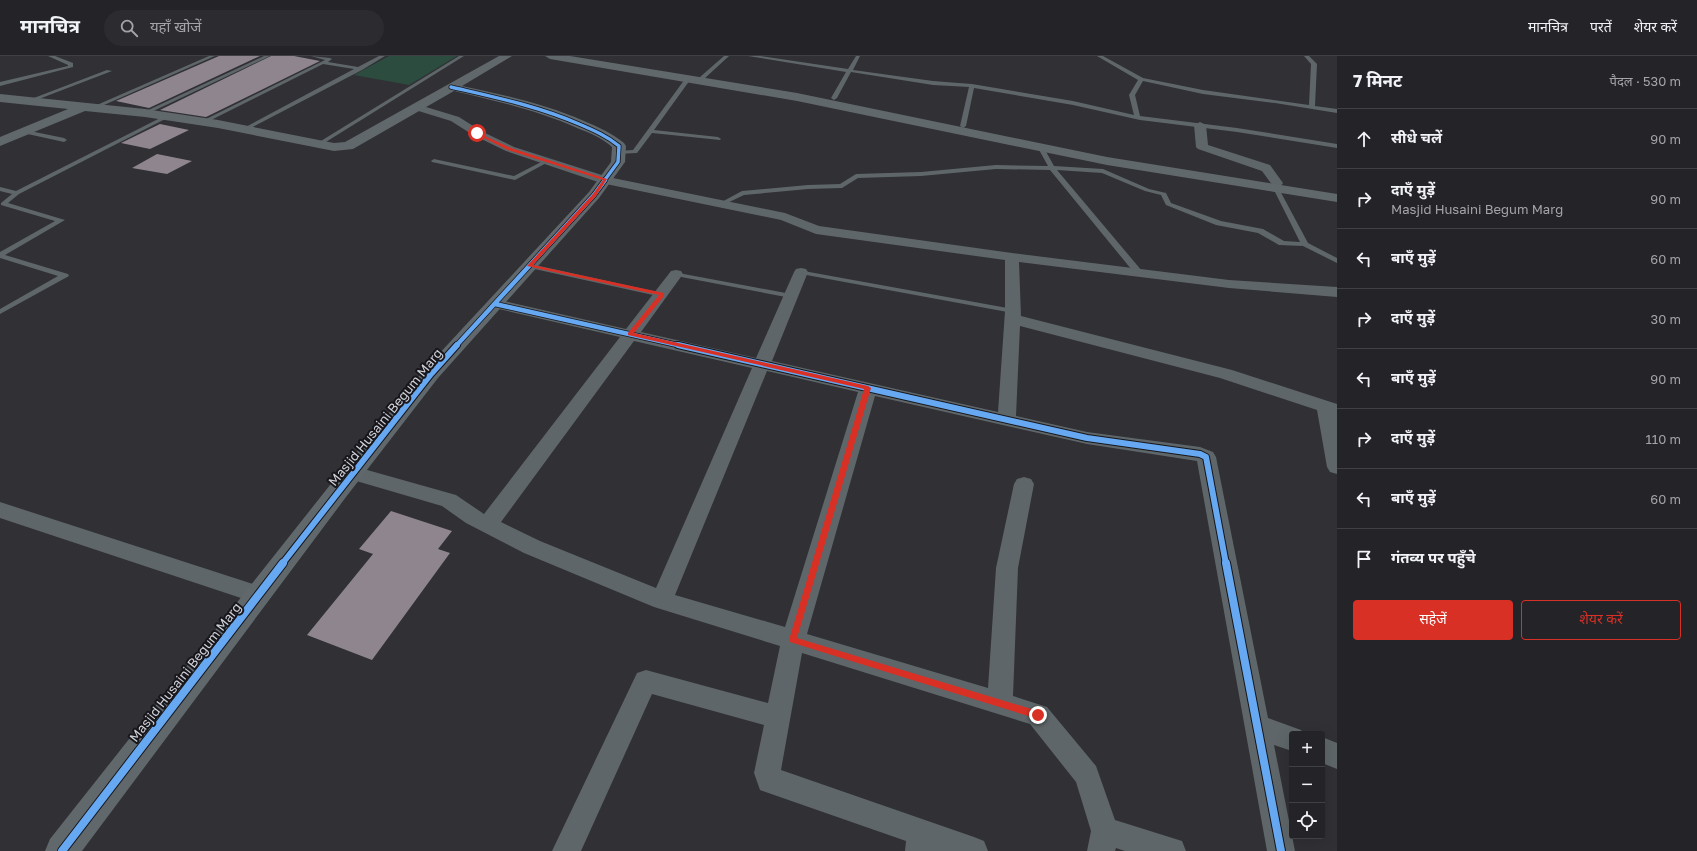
<!DOCTYPE html>
<html lang="hi">
<meta charset="utf-8">
<style>
:root{--surface:#242428;--page:#2c2c30;--text:#f1f3f6;--muted:#a3a4a8;--line:#414145;--accent:#d93025}
body{margin:0;font-family:"Golos Text","Noto Sans Devanagari",sans-serif;background:var(--page);color:var(--text)}
.controls{position:absolute;right:12px;bottom:12px;display:grid;overflow:hidden;border-radius:4px;box-shadow:0 4px 16px #0002}
.controls button{width:36px;height:36px;display:grid;place-items:center;padding:0;border:0;border-bottom:1px solid var(--line);background:var(--surface);color:var(--text);font:20px sans-serif}
.stop{position:absolute;width:12px;height:12px;margin:-9px;border:3px solid #d93025;border-radius:50%;background:#fff}
.stop.end{background:#d93025;border-color:#fff;box-shadow:0 1px 4px #0008}
.list{margin:0;padding:0;list-style:none}
h2{display:flex;justify-content:space-between;align-items:center;height:52px;margin:0;padding:0 16px;font-size:17px}
h2 small{font-size:13px;font-weight:400;color:var(--muted)}
.list li{display:grid;grid-template-columns:26px 1fr auto;gap:12px;align-items:center;box-sizing:border-box;height:60px;padding:0 16px;border-top:1px solid var(--line)}
.list b{display:block;font-size:15px;white-space:nowrap}
.list p{margin:0;font-size:13px;white-space:nowrap;color:var(--muted)}
.list em{font-size:13px;font-style:normal;color:var(--muted)}
.actions{display:flex;gap:8px;padding:12px 16px}
.actions a{flex:1;padding:9px 0;border:1px solid var(--accent);border-radius:4px;text-align:center;font-size:14px;color:var(--accent)}
.actions .main{background:var(--accent);color:#fff}
.icon{flex:none;width:22px;height:22px;fill:none;stroke:currentColor;stroke-width:2;stroke-linecap:round;stroke-linejoin:round}
.map{position:relative;flex:none;width:1337px;height:795px;overflow:hidden}
header{display:flex;align-items:center;gap:24px;box-sizing:border-box;height:56px;padding:0 20px;background:var(--surface);border-bottom:1px solid var(--line)}
header strong{font-size:19px}
nav{display:flex;gap:22px;margin-inline-start:auto;font-size:14px}
.search{width:280px;height:36px;background:var(--page);display:flex;align-items:center;gap:10px;box-sizing:border-box;padding:0 14px;border-radius:22px;color:var(--muted);font-size:15px}
main{display:flex}
aside{flex:1;background:var(--surface)}
.map>svg:first-child{display:block}
.green{fill:#2c4c3f}
.building{fill:#8e858f}
.lines{fill:none;stroke-linecap:round;stroke-linejoin:round}
.lane{fill:#5e6669;fill-rule:evenodd}
.street{fill:#5e6669;fill-rule:evenodd}
.secondary{fill:#60686c;fill-rule:evenodd}
.cycleway-far3-casing{stroke:#16161b;stroke-width:5}
.cycleway-far2-casing{stroke:#16161b;stroke-width:6}
.cycleway-far1-casing{stroke:#16161b;stroke-width:8}
.cycleway-casing{stroke:#16161b;stroke-width:10}
.cycleway-far3{stroke:#66a8f1;stroke-width:3.5}
.cycleway-far2{stroke:#66a8f1;stroke-width:4.5}
.cycleway-far1{stroke:#66a8f1;stroke-width:6}
.cycleway{stroke:#66a8f1;stroke-width:8}
.route{fill:#d93025}
.labels{text-anchor:middle;dominant-baseline:central;stroke-width:4;stroke-linejoin:round;paint-order:stroke}
.street-label{font-size:13px;fill:#d1d1d9;stroke:#16161b}
</style>
<header>
<strong>मानचित्र</strong>
<div class="search"><svg class="icon" aria-label="search" viewBox="0 0 24 24"><circle cx="10" cy="10" r="6"/><path d="M15 15l6 6"/></svg>यहाँ खोजें</div>
<nav><a>मानचित्र</a><a>परतें</a><a>शेयर करें</a></nav>
</header>
<main>
<div class="map">
<svg width="1337" height="795" viewBox="0 0 1337 795">
<rect width="100%" height="100%" fill="#303035"/>
<path class="green" d="M389,0h68l-48,29 -55,-10z"/>
<path class="building" d="M219,0h41l-111,52 -33,-7z
M271,0h23l26,5 -114,56 -46,-7z
M160,68l29,6 -39,19 -29,-6z
M157,98l35,7 -25,13 -35,-6z
M391,455l61,20 -14,18 12,4 -78,107 -65,-25 66,-81 -14,-5z"/>
<g class="lines">
<path class="lane" d="M48,0h7l18,7v4l-73,19v-4l68,-16v-1z
M209,0h6l-120,53 -5,-1z
M264,0h6l-123,58 -5,-1z
M311,0l19,2 2,1 -4,3 30,5 21,-11h6l-23,14 -115,60 -5,-1 112,-60 -31,-5 -118,59 -5,-1 125,-62z
M459,0h5l-143,89 -5,-1z
M724,0h5l-25,23h-4v-2z
M748,0h12l88,13 8,-13h4l-7,14 80,11 39,3 101,17 61,14 -5,-20 9,-15 -41,-24h6l40,22 60,12 106,15 2,-41 -7,-8h5l8,8 -2,42 22,3v4l-62,-10 -72,-9 -60,-13 -8,14 5,21 97,12 100,16v4l-100,-16 -97,-12 -67,-15 -99,-17 -8,38 -3,2 -3,-2 9,-39 -36,-2 -82,-13 -14,26 -3,2 -3,-2 15,-26z
M107,14l5,1 -81,31 -5,-1z
M687,22l3,2 -36,50 64,7 3,2 -1,1 -68,-7 -15,20 -21,1v-2l2,-1 15,-1 52,-71z
M166,59l5,1 -152,78 -11,9 57,17 -60,35 63,19 1,2 -69,38v-5l58,-33 -58,-18v-6l55,-31 -54,-16v-2l11,-9 -12,-3v-4l16,4z
M25,74l39,8 3,2 -3,2 -41,-9v-2z
M1041,90l3,2 10,18 49,3 46,20 17,4 5,10 50,18 42,8 21,12 16,1 -27,-54 5,-1 30,56 29,15v5l-34,-17 -24,-1 -21,-12 -42,-8 -50,-20 -5,-10 -16,-4 -43,-18 -45,-3 85,101v4h-6l-86,-105 -54,-1 -75,7 -63,2 -16,10 -34,1 -64,6 -21,10 -5,-1 24,-13 66,-6 32,-1 16,-10 65,-2 75,-7 52,1 -10,-18z
M434,103l80,17 31,-16 5,1 -35,19 -83,-18 -1,-1z
M527,208h3l132,29 4,2 -4,2 -132,-29h-3z
M798,214l215,39 4,2 -4,2 -212,-39 -4,-2z
M673,216l118,22 4,2 -4,2 -115,-22 -4,-2z"/>
<path class="street" d="M416,48l43,13 22,14 33,16 94,30 177,36 34,13 193,27 217,27 108,7v10l-108,-9 -210,-26 2,54 211,54 105,34v70l-7,-2 -3,-5 -10,-57 -97,-32 -200,-52 -4,90 71,16 113,15 13,5 3,5 52,261 33,12 2,4h-11v17l-18,-6 21,106h-28l-70,-390 -110,-17 -212,-48 -68,238 181,54 8,-120 18,-84 3,-5 7,-2 7,2 3,5 -16,84 -5,128 34,11 49,59 19,54 67,21 4,10h-61l-9,-3 -1,3h-28l4,-20 -15,-49 -46,-58 -228,-71 -21,117 193,67 10,4 4,10h-83l1,-10 -146,-51 -6,-17 10,-48 -112,-31 -71,157h-29l85,-178 9,-3 122,33 12,-57 -126,-39 -130,-54 -58,-30 -24,-17 -96,-28 -3,-5 3,-5 7,-2 103,29 28,19 136,-177 -130,-30 -3,-3 3,-3 5,-2 131,30 45,-58 5,-1 5,1 2,3 -42,58 115,26 38,-86 2,-3 5,-1 5,1 2,3 -36,89 226,51 7,-101v-51l-189,-26 -35,-14 -180,-37 -95,-32 -33,-16 -22,-14 -39,-12 -1,-2zM634,285l118,27 -96,220 -116,-47 -39,-19zM767,315l91,21 -73,235 -110,-32z
M1200,66l6,3 2,20 62,20 13,18 -2,3h-8l-11,-15 -64,-22 -2,-2 -2,-22z
M0,446l259,84 8,2 3,7 -3,7 -8,2 -259,-86z
M1322,681l15,6v26l-15,-6z"/>
<path class="secondary" d="M499,0h13l-50,30c42,9 83,18 122,35 14,6 28,12 40,22l2,3 -1,16 -26,36 -161,180 -92,119 -264,354h-37l5,-12 280,-354 94,-115 165,-178 22,-30 1,-15c-10,-9 -22,-14 -35,-19 -40,-18 -81,-27 -123,-37l-101,58 -19,2 -116,-23 -73,-11 -60,-6 -85,35v-9l68,-28 -68,-7v-8l145,15 73,11 116,23 11,-1z
M545,0h25l227,37 310,64 230,37v8l-230,-37 -310,-64 -247,-42z"/>
<g class="cycleway-far3-casing">
<path id="cycleway-far3" d="M451,31c43,10 87,19 128,37 14,6 28,12 40,22l-1,16 -14,19"/>
</g>
<g class="cycleway-far2-casing">
<path id="cycleway-far2" d="M495,248l187,42
M456,290l138,-151 11,-15"/>
</g>
<g class="cycleway-far1-casing">
<path id="cycleway-far1" d="M678,289l409,93 113,16 6,3 20,107
M282,508l149,-190 26,-29"/>
</g>
<g class="cycleway-casing">
<path id="cycleway" d="M1226,507l55,288
M62,795l221,-288"/>
</g>
<use href="#cycleway-far3" class="cycleway-far3"/>
<use href="#cycleway-far2" class="cycleway-far2"/>
<use href="#cycleway-far1" class="cycleway-far1"/>
<use href="#cycleway" class="cycleway"/>
</g>
<path class="route" d="M476,76l35,16 96,31 -11,17 -63,69 131,28v3l-30,37 234,53 3,2 -74,250 241,73 4,2 1,2 -1,3 -4,1 -248,-77 -1,-2 75,-251 -236,-54v-2l31,-38 -132,-29 66,-72 10,-14 -95,-30 -32,-16z"/>
<g class="labels">
<g class="street-label">
<text transform="translate(385 361) rotate(-51)">Masjid Husaini Begum Marg</text>
<text transform="translate(185 616) rotate(-52)">Masjid Husaini Begum Marg</text>
</g>
</g>
</svg>
<div class="controls">
<button>+</button>
<button>−</button>
<button><svg class="icon" aria-label="locate" viewBox="0 0 24 24"><circle cx="12" cy="12" r="6"/><path d="M12 2v4M12 18v4M2 12h4M18 12h4"/></svg></button>
</div>
<div class="stop" style="left:477px;top:77px"></div>
<div class="stop end" style="left:1038px;top:659px"></div>
</div>
<aside>
<h2>7 मिनट<small>पैदल · 530 m</small></h2>
<ul class="list">
<li><svg class="icon" aria-label="ahead" viewBox="0 0 24 24"><path d="M12 20V5M6 11l6-6 6 6"/></svg><div><b>सीधे चलें</b></div><em>90 m</em></li>
<li><svg class="icon" aria-label="right" viewBox="0 0 24 24"><path d="M7 20v-9h11M14 6l5 5-5 5"/></svg><div><b>दाएँ मुड़ें</b><p>Masjid Husaini Begum Marg</p></div><em>90 m</em></li>
<li><svg class="icon" aria-label="left" viewBox="0 0 24 24"><path d="M17 20v-9H6M10 6l-5 5 5 5"/></svg><div><b>बाएँ मुड़ें</b></div><em>60 m</em></li>
<li><svg class="icon" aria-label="right" viewBox="0 0 24 24"><path d="M7 20v-9h11M14 6l5 5-5 5"/></svg><div><b>दाएँ मुड़ें</b></div><em>30 m</em></li>
<li><svg class="icon" aria-label="left" viewBox="0 0 24 24"><path d="M17 20v-9H6M10 6l-5 5 5 5"/></svg><div><b>बाएँ मुड़ें</b></div><em>90 m</em></li>
<li><svg class="icon" aria-label="right" viewBox="0 0 24 24"><path d="M7 20v-9h11M14 6l5 5-5 5"/></svg><div><b>दाएँ मुड़ें</b></div><em>110 m</em></li>
<li><svg class="icon" aria-label="left" viewBox="0 0 24 24"><path d="M17 20v-9H6M10 6l-5 5 5 5"/></svg><div><b>बाएँ मुड़ें</b></div><em>60 m</em></li>
<li><svg class="icon" aria-label="arrive" viewBox="0 0 24 24"><path d="M6 21V4h12l-3 4 3 4H6"/></svg><div><b>गंतव्य पर पहुँचे</b></div></li>
</ul>
<div class="actions"><a class="main">सहेजें</a><a>शेयर करें</a></div>
</aside>
</main>
